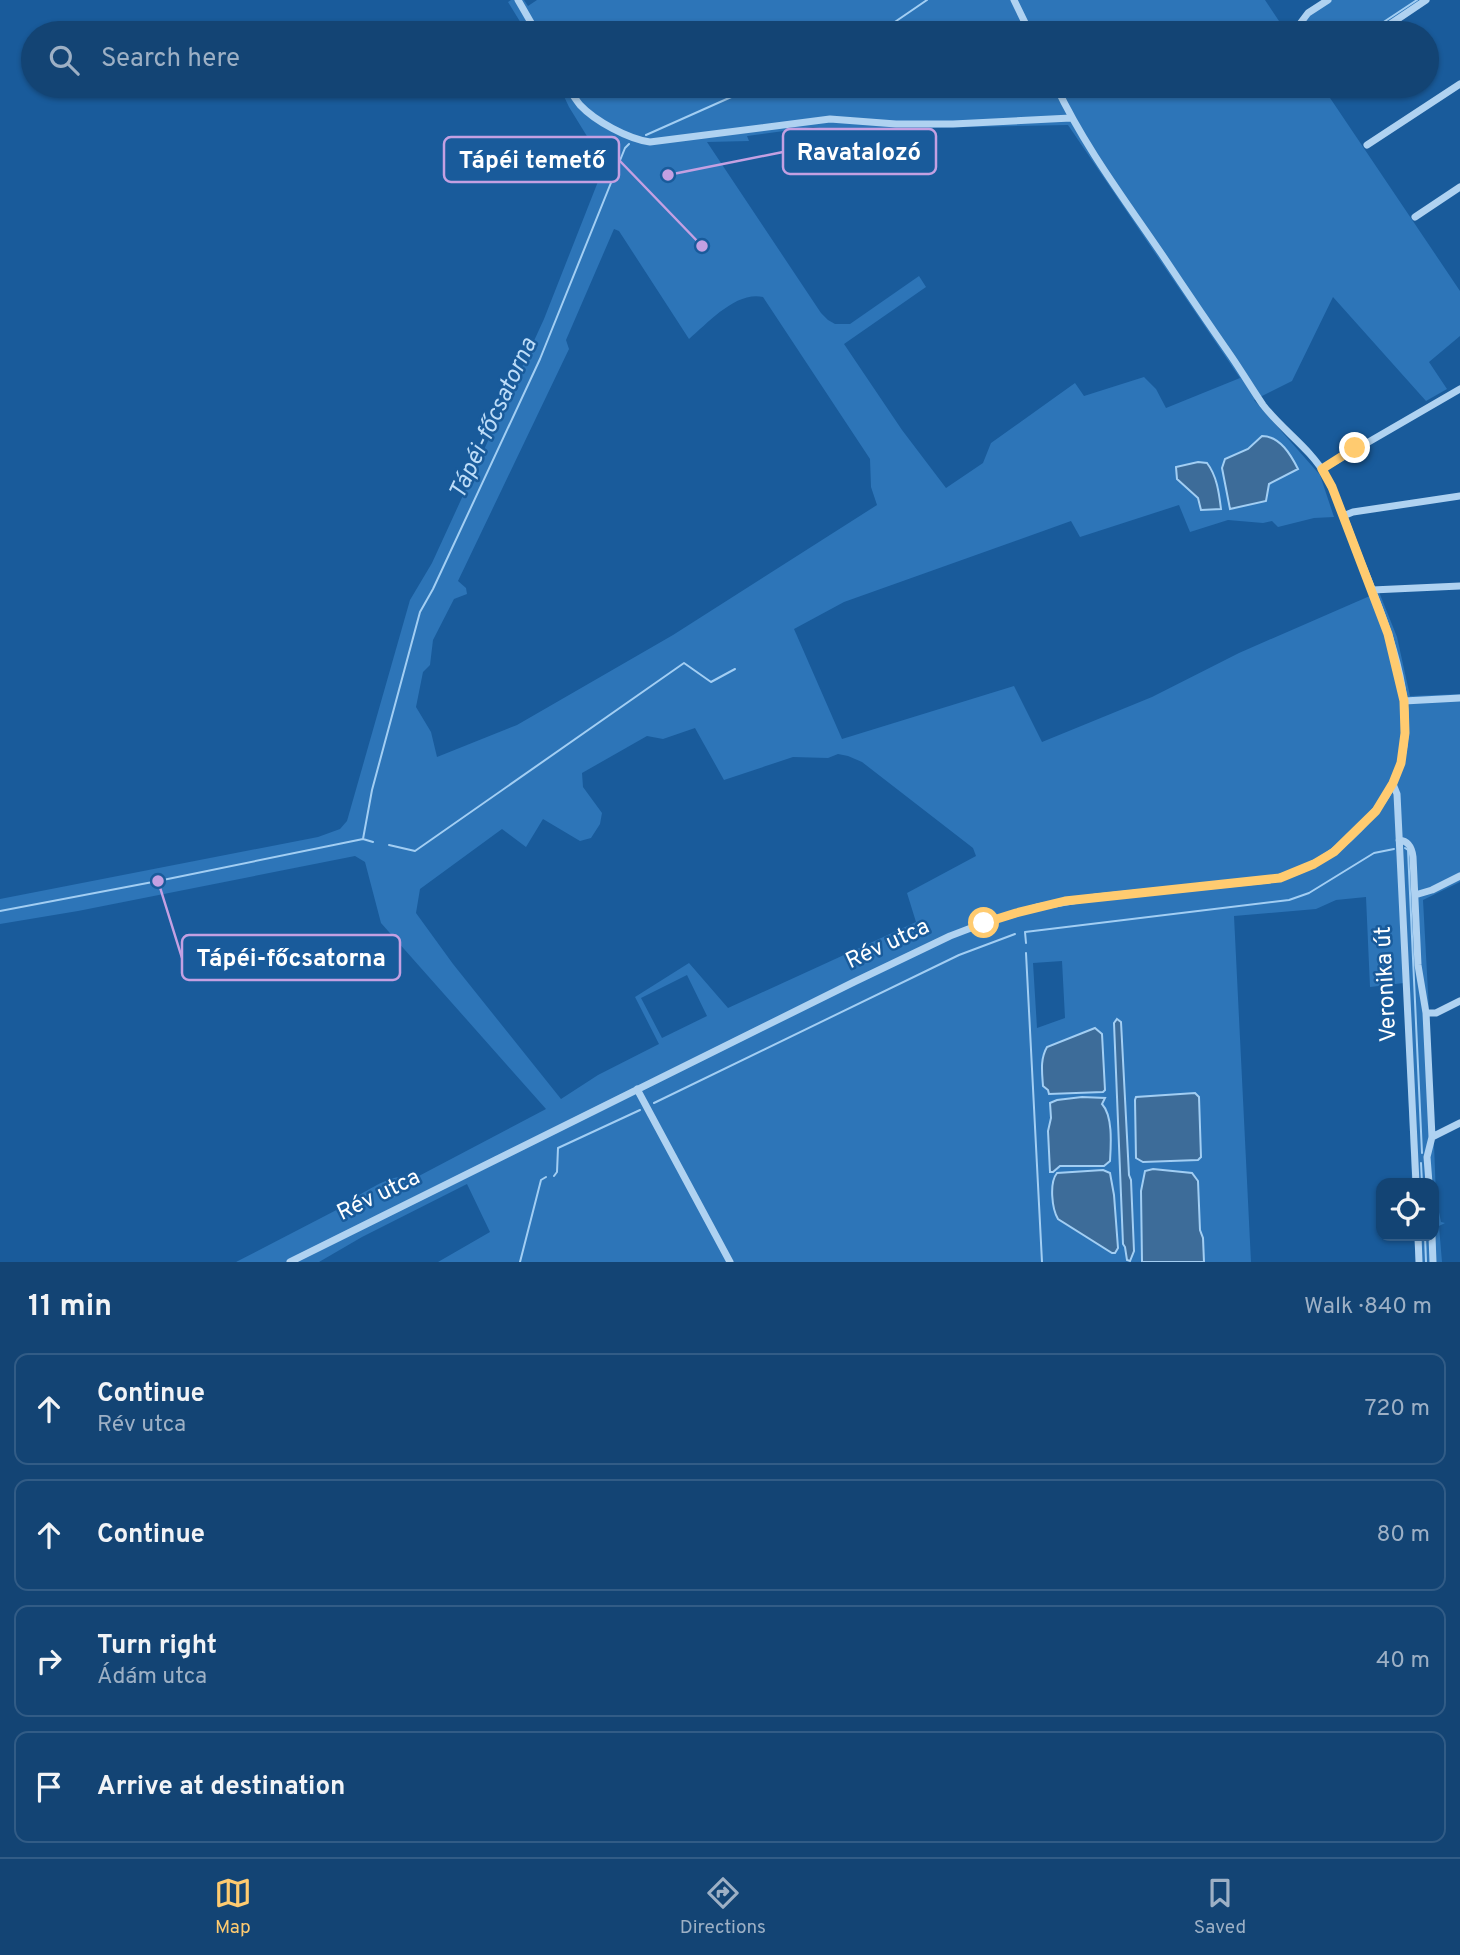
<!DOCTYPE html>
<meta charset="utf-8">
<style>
:root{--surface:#134474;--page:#204e7c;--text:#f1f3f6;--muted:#9db0c5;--line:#325c86;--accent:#ffcb70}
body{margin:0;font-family:Overpass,sans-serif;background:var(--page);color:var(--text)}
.controls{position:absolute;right:21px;bottom:21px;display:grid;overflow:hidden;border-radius:14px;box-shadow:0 2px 5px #0004}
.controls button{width:63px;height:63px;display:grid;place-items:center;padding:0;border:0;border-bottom:2px solid var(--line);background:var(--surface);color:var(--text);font:35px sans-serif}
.stop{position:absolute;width:21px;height:21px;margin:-16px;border:5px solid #ffcb70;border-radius:50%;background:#fff}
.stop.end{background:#ffcb70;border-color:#fff;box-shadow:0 2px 7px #0008}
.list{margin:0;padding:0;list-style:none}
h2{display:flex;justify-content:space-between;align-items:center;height:91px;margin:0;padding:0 28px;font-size:30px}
h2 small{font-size:23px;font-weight:400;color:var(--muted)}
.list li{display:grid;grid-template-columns:46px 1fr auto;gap:21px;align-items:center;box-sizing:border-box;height:112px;margin:0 14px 14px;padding:0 14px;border:2px solid var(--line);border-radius:14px}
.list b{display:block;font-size:26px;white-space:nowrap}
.list p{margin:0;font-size:23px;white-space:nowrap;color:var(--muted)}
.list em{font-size:23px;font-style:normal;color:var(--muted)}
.icon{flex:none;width:38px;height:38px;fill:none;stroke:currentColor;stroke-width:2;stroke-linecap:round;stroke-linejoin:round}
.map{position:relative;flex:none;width:1460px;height:1262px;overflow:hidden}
.search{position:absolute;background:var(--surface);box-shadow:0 2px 5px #0004;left:21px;right:21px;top:21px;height:77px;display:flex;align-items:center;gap:18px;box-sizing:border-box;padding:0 24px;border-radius:38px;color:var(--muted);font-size:26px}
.sheet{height:595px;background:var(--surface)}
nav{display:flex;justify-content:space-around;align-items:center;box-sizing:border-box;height:98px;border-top:2px solid var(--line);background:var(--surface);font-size:19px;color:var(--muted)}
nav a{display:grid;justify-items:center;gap:4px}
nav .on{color:var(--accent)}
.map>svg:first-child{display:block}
.green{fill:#2d75b8;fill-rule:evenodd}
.water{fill:#3d6c99;stroke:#a2cef3;stroke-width:2}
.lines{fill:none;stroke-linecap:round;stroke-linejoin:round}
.stream{stroke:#a2cef3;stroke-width:2}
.minor{stroke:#afd2f1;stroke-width:7}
.route{stroke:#ffcb70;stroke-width:9}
.labels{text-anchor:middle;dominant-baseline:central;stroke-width:5;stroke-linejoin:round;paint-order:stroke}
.street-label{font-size:23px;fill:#fff;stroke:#195b9b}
.water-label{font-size:24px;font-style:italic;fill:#bcdcf8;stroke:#195b9b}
.leader{fill:none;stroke:#c4a0e2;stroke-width:2.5}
.callout-dot{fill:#c4a0e2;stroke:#195b9b;stroke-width:2.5}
.callout{fill:#195b9b;stroke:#c4a0e2;stroke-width:2.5}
.callout-label{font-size:24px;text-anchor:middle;font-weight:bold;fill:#fff}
</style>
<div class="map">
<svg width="1460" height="1262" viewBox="0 0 1460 1262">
<rect width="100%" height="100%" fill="#195b9b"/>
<path class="green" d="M511,0h13l4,6 9,-6h728l22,33h-760l-19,-31z
M1332,0h93l-49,33h-70l-4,-8 9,-12z
M559,86h763l138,205v45l-31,26 18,27 -21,12 -93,-104 -41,84 -38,19 66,75 14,42 -20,1 -36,9 -6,-6 -9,2 -35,-3 -38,12 -11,-27 -99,32 -9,-16 -227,81 -50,27 48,110 172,-53 28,56 110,-45 87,-44 140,-61 18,45 13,59 50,-2v188l-37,18 6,110 7,187 5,25 4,1 -6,3 3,36h-26l-2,-26h20v-53h-22l-8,-200 -34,4 -4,-90 -30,3 -20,9 -82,7 17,346h-813l52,-30 -23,-48 -105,53 -43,25h-83l112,-58 4,-5c17,-9 44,-29 63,-21l131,-69 -165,-186 -16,-61 -10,-6 -277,55 -78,13v-25l318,-62 22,-8 7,-8 63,-221 22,-37 112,-244 55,-140 -4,-5 6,-15 -32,-52zM1068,125l172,253 -74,30 -10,-19 -12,-12 -60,19 -9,-13 -84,60 -8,20 -37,25 -44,-58 -58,-86 82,-57 -7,-11 -69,48h-15l-7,-4 -7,-7 -114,-171 42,-1 -2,-5 66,-9 20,3zM614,229l5,2 70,108c19,-16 47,-48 74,-42l107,162 1,28 6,18 -204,130 -156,90 -80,32 -6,-25 -15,-25 7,-35 7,-7 3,-25 21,-41 13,-5 -1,-6 -8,-7 111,-232 -3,-9zM1255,443l-25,66 -8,-41 3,-8 23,-11zM1211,468l8,21 -17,21 -4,-12zM695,728l29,52 69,-23 35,1 10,-4 10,2 14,6 111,86 3,8 -69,37 9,29 -188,86 -39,-45 -54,34 24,47 -61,31 -37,24 -108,-135 -37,-51 4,-24 82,-60 24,18 17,-28 37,22 11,-3 9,-14 2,-11 -19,-26 -1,-14 65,-37 16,3zM1062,961l3,57 -28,10 -4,-65zM687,975l20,41 -45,22 -21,-40z"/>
<path class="water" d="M1262,436c18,0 29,19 36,33l-29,15 -3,17 -36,8 -8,-41 3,-9 23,-10z
M1198,462l9,1c10,13 12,30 14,46l-20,1 -3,-12 -21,-19 -1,-12z
M1117,1019l4,3 8,153 2,5 3,71 -4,10 -3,-1 -2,-13 -2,-3 -9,-221z
M1095,1028l7,6 3,56 -2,2 -54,2 -1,-4 -5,-4c-1,-14 -3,-27 4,-39z
M1195,1093l4,4 2,60 -3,3 -55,2 -7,-4 -1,-58 1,-3z
M1082,1097l23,1 -3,6c11,12 9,40 8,57l-6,5h-44l-7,6h-3l-2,-41 3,-13 -1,-15 7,-3z
M1153,1169l39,4 6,8 2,49 3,8 1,24h-62l-1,-71 4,-20z
M1103,1170l7,3 4,22 4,53 -3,5h-3l-54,-34c-6,-10 -9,-36 -1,-46z"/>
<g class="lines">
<path class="stream" d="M874,33l12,-5 41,-28
M1367,33l50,-33
M646,135l110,-49
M363,839l9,-49 48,-178 13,-23 107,-230 85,-211 4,-4
M389,845l26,6 269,-188 27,19 24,-13
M1405,848l3,2 14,303
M0,911l158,-30 205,-42 10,3
M1026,943l-1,-11 264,-32 20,-7 65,-40 20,-4
M1026,953l16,309
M654,1103l305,-148 56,-21
M1421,1163l1,20
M554,1176l3,-4 1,-24 82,-38
M1425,1236l1,26
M520,1262l21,-82 5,-3"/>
<path class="minor" d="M518,0l19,33
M1014,0l16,33
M1303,33l-4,-8 9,-12 20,-13
M1377,33l49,-33
M567,86c4,6 8,13 13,19 15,16 48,34 70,37l180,-23 66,5h57l118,-6
M1367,145l93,-61
M1415,217l45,-30
M1322,469l138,-80
M1343,516l10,-4 107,-16
M1372,590l88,-4
M1404,701l56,-3
M1393,784l4,10 19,389
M1399,840c10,1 13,8 14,17l5,108 8,48 6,124 -5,20 2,26
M1415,895l17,-5 28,-14
M1426,1013h10l24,-12
M637,1089l93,173
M1432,1137l28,-14
M1418,1236l1,26
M1432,1236l1,26
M290,1262l564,-280 96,-46 34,-13 53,-16 59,-10 172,-17c36,-7 66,-25 91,-51 13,-14 26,-28 34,-46 33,-68 -7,-159 -33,-224 -11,-27 -20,-57 -34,-83 -16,-28 -44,-46 -63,-71 -11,-16 -21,-33 -32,-49 -23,-33 -46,-67 -68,-100 -38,-56 -79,-110 -107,-170"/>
</g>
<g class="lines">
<path class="route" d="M984,923l32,-10 49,-12 215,-23 34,-14 20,-12 42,-41 17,-28 8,-20 4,-30 -1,-32 -16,-67 -56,-147 -10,-18 33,-21"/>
</g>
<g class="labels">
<g class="street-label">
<text transform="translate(888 945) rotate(-25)">Rév utca</text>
<text transform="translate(1387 984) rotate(-93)">Veronika út</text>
<text transform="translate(379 1196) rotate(-26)">Rév utca</text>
</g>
<g class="water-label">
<text transform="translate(494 419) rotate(-65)">Tápéi-főcsatorna</text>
</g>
</g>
<path class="leader" d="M668 175L783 152M702 246L619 160M158 881L182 958"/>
<g class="callout-dot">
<circle cx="668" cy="175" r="7"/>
<circle cx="702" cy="246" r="7"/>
<circle cx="158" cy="881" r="7"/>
</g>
<g class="callout">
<rect x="783" y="129" width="153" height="45" rx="7"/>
<rect x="444" y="137" width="175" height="45" rx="7"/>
<rect x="182" y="935" width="218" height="45" rx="7"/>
</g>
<g class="callout-label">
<text x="859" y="160">Ravatalozó</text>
<text x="532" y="168">Tápéi temető</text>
<text x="291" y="966">Tápéi-főcsatorna</text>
</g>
</svg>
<div class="controls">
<button><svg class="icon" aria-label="locate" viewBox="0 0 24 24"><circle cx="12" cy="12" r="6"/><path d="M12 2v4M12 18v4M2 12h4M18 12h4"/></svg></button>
</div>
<div class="stop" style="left:984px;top:923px"></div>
<div class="stop end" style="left:1355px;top:448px"></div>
<div class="search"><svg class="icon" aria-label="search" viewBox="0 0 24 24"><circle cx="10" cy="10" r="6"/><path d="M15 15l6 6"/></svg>Search here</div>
</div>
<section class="sheet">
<h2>11 min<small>Walk · 840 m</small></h2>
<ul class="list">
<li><svg class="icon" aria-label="ahead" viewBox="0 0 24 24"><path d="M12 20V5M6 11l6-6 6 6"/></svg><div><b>Continue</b><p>Rév utca</p></div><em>720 m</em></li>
<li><svg class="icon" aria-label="ahead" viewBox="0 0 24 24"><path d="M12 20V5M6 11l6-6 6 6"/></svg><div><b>Continue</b></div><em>80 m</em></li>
<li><svg class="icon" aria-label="right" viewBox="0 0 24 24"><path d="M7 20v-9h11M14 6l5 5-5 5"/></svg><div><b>Turn right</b><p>Ádám utca</p></div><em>40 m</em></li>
<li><svg class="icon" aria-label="arrive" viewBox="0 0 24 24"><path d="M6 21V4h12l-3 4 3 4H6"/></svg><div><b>Arrive at destination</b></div></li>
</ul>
</section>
<nav>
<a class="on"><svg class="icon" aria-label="map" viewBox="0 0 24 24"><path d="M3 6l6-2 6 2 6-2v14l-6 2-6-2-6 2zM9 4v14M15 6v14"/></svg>Map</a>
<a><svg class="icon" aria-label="directions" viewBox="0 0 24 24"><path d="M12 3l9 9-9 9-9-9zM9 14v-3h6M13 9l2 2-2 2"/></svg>Directions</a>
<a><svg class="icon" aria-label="saved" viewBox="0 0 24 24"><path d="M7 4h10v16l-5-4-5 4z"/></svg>Saved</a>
</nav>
